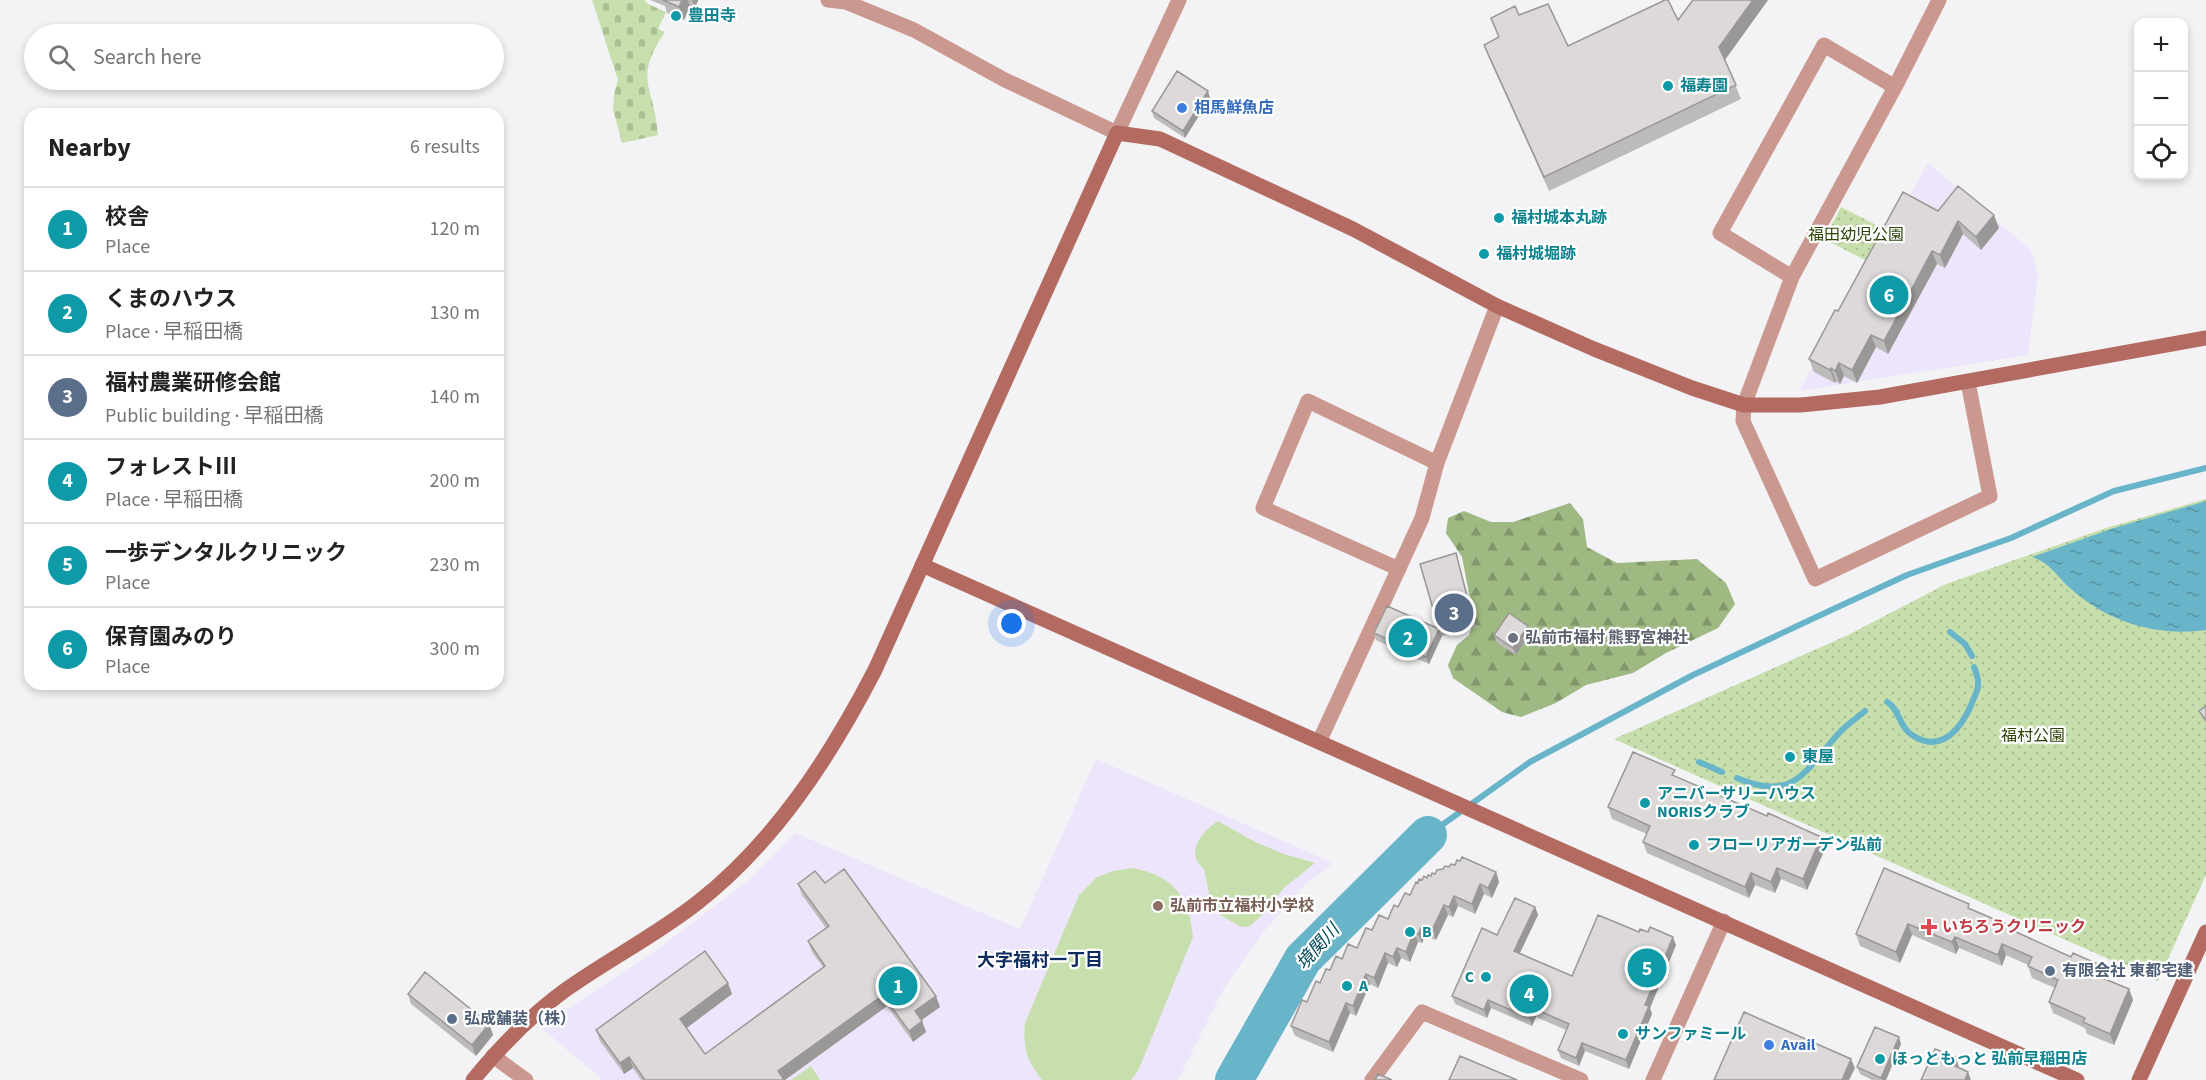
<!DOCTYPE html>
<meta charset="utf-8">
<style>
:root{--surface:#fff;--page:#f2f2f2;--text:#222;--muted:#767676;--line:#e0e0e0;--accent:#111827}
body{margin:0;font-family:"Source Sans 3","Noto Sans JP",sans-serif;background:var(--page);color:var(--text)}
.controls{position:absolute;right:18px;top:18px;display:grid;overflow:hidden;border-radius:12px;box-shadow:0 3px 9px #0003}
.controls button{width:54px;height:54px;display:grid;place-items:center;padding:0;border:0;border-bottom:2px solid var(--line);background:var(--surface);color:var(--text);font:30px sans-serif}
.you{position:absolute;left:1012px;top:624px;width:21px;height:21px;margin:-15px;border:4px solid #fff;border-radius:50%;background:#1a73e8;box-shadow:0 0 0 9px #1a73e833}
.badge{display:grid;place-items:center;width:39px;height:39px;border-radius:50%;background:var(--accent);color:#fff;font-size:20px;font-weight:700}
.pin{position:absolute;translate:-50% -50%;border:3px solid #fff;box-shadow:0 2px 6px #0006}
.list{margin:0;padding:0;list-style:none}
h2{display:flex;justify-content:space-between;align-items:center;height:78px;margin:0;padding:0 24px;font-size:26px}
h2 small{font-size:20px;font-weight:400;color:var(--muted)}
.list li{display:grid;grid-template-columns:39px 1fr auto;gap:18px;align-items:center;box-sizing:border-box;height:84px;padding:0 24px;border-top:2px solid var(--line)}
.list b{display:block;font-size:22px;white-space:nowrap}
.list p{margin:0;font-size:20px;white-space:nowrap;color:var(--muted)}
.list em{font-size:20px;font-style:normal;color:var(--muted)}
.icon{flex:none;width:33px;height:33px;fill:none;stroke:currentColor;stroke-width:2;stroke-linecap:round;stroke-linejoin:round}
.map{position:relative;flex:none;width:2206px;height:1080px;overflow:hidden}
.search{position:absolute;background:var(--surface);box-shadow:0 3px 9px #0003;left:24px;top:24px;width:480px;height:66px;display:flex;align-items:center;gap:15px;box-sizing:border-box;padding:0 21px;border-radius:33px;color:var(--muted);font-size:22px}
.panel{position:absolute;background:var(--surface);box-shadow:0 3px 9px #0003;left:24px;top:108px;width:480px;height:582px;border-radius:18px}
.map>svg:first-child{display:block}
.education{fill:#ece5fb}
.grass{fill:#c6dfac}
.forest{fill:url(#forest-firs)}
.cemetery{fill:url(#cemetery-stones)}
.park{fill:url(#park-dots)}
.water{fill:url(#water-ripples)}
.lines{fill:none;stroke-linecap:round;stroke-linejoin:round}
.stream{stroke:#68b4c9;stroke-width:6}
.river{stroke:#68b4c9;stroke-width:38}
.street{stroke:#cb9890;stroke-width:15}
.secondary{stroke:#b36a60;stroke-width:15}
.wall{fill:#bdbbba}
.shaded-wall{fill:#9a9897}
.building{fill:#dcd9d8;stroke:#9a9897;stroke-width:1.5}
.culture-dot{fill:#0f9aa8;stroke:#fff;stroke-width:2}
.shop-dot{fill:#3f7fe0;stroke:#fff;stroke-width:2}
.worship-dot{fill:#6b7280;stroke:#fff;stroke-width:2}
.education-dot{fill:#8d6e63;stroke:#fff;stroke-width:2}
.health-dot{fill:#e0444e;stroke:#fff;stroke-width:2}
.service-dot{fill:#5c6f8a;stroke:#fff;stroke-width:2}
.labels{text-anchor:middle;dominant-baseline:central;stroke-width:4.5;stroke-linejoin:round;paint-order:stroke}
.culture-label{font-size:16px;font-weight:bold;fill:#0d838f;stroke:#fff;text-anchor:start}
.shop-label{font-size:16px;font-weight:bold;fill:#366cbe;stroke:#fff;text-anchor:start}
.park-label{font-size:16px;fill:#2d4406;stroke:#fff}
.worship-label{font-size:16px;font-weight:bold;fill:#5b616d;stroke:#fff;text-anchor:start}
.education-label{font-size:16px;font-weight:bold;fill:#785e54;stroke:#fff;text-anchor:start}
.health-label{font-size:16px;font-weight:bold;fill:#be3a42;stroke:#fff;text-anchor:start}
.service-label{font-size:16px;font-weight:bold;fill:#4e5e75;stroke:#fff;text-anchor:start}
.water-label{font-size:18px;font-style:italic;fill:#024a59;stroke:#fff}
.neighbourhood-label{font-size:18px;font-weight:bold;fill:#0e2b5f;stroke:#fff}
</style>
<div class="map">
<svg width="2206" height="1080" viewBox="0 0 2206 1080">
<defs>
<pattern id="forest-firs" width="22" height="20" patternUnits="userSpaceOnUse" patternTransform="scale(1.5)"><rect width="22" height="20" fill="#9eb982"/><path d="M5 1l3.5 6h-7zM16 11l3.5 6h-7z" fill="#81976b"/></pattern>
<pattern id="cemetery-stones" width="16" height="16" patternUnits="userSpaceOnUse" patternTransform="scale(1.5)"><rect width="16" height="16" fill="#c6dfac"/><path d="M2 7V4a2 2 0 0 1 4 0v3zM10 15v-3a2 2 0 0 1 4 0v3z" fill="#aac094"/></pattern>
<pattern id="park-dots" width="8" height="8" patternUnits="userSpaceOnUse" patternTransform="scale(1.5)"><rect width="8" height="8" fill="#c6dfac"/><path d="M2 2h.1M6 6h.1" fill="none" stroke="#aac094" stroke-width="1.8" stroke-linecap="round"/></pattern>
<pattern id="water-ripples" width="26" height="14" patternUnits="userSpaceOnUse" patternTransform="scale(1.5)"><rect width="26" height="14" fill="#68b4c9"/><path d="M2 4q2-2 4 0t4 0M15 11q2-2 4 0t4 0" fill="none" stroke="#5693a3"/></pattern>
</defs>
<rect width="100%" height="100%" fill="#f3f3f5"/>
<path class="education" d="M1928,163l103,87 7,24 -10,81 -229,36z
M1096,759l237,104 -27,20 -41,47 -41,58 -46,92h-575l-63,-53 115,-76 94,-71 46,-47 225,96z"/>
<path class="grass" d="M1218,821l39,22 27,11 31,9 -30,24 -24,29 -11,10 -9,1 -21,-12 -10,-17 -6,-29c-20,-15 -2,-38 14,-48z
M1133,868c40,8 56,28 60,69l-55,134 -7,9h-89c-16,-21 -19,-31 -17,-57l54,-128 18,-18 16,-6z
M811,1066l9,14h-29z"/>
<path class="forest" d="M1570,503l13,16 4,28 30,16 80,-4 29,24 9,21 -17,24 -52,25 -33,20 -47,12 -30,18 -35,14 -19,-5 -49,-34 -5,-13 9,-20 12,-10 5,-15 -12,-63 -16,-24 2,-15 16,-7 27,11h22z"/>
<path class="cemetery" d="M592,0h53l1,3 20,9 -8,17 7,3c-33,48 -10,55 -7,103l-36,8 -9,-34 1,-15 4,-14z"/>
<path class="park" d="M1841,207l47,24 -17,32 -47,-24z
M2206,499v376l-48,106 -544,-242 234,-104 98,-51 160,-56z"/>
<path class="water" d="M2206,501v129c-49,7 -98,-8 -135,-41 -14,-12 -20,-26 -39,-32l82,-29z"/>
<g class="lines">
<path class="stream" d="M1950,632l15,12 7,12
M1887,702c12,6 12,25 25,33 30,20 50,-8 60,-32 2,-6 6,-12 6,-18 1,-6 -2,-12 -4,-18
M1699,762l23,10
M1737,778c58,25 68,-8 103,-46 7,-8 17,-14 25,-21
M1428,835l102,-73 163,-87 134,-63 80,-37 104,-37 103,-47 92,-23"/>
<path class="river" d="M1234,1080l69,-121 125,-124"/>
<path class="street" d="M828,0l18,2 68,28 89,49 114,54 62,-133
M1939,0l-44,87 -103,190 -48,128 -1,16 72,158 175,-83 -22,-114
M1792,277l-72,-44 104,-188 71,42
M1437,463l60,-157
M1319,742l103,-224 15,-55 -129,-62 -45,107 136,61
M493,1056l33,24
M1372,1080l50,-68 159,68
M1653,1080l71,-159"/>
<path class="secondary" d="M922,565l1155,515
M473,1080c27,-33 57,-64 91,-89 43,-31 91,-55 133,-88 78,-61 133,-146 178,-233l242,-537 43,6 193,90 144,77 97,43 98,39 52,17h57l79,-8 326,-59
M2139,1080l67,-148"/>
</g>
<path class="wall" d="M650,0h48l-3,8 -5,-2 -6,14 -17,-7 -2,-7z
M1768,0l-43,60 16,39 -192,92 -60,-133 -5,-13 14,-8 21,-22 49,31z
M1210,98l-25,40 -31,-20 -2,-7z
M1938,211l61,17 -18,22 -18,-16 -18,34 -8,-4 -49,90 -12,-7 -19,36 -13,-7 -4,8 -4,-3 -1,2 -21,-11 -5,-13 29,-48z
M1456,553l3,11 17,63 -34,9 -4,-10z
M1528,626l2,7 -14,22 -19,-12 -3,-8z
M1374,633l68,3 -13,28 -53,-24z
M2206,706v17l-4,-5 -3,-7z
M1677,777l90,39 54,21 4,12 -18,41 -26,-11 -6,14 -20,-8 -6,13 -102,-45 -4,-11 4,-8 -35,-15 -4,-12z
M1455,865l41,7 3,10 -7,16 -8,-4 -9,20 -17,-8 -5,11 -5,-2 -12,25 -11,-4 -3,7 -4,-1 -8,20 -9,-4 -4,9 -9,-4 -10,25 -8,-4 -14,32 -6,-3 -17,39 -38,-16 -4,-10 16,-24 23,-32 12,-11 15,-11 15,-18 16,-11 22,-24 8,-12 25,-14z
M825,883l115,124 -19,13 5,12 -13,10 -26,-36 -102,74h-144l-8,-12 -9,6 -24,-33 -4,-11 136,-36 -46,34 19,26 118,-87 -11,-15 -4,-11 18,-13 -24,-33 -4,-11z
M1535,907l3,8 -19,39 53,22 67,-44 37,13 -26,63 2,6 -23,55 -44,-18 -6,15 -18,-8 -3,-8 8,-20 -30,-13 -4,9 -41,-18 -4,10 -32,-14 -3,-8 45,-61z
M1971,910l46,19 2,4 52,24 33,10 4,11v2l21,9 4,11 -19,45 -27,-11 -2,-6 -32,-15 -4,-11 6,-14 -23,-10 -4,-12v-1l-22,-10 -4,11 -43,-18 -3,6 -44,-19 -12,28 -40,-17 -4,-12z
M408,994l81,30 4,11 -17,21 -65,-52z
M1901,1044l-15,36h-14l-12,-6 -3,-7z"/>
<path class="shaded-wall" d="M682,0h6l2,6 -6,14 -5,-13z
M692,0h6l-3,8z
M1753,0h15l-44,61 -5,-14z
M1208,91l2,7 -25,40 -2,-7z
M1994,215l5,13 -18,22 -5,-13z
M1958,221l5,13 -18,34 -5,-13z
M1932,251l5,13 -49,90 -4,-13z
M1871,335l5,12 -19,36 -5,-13z
M1839,363l5,13 -4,8 -5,-13z
M1831,368l5,13 -1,2 -5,-13z
M1456,553l3,11 17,63 -4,-11z
M1528,626l2,7 -14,22 -3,-7z
M1439,629l3,7 -13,28 -3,-7z
M1821,837l4,12 -18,41 -4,-11z
M1777,868l4,11 -6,14 -4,-11z
M1496,872l3,10 -7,16 -4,-10z
M1751,873l4,12 -6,13 -4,-11z
M1480,884l4,10 -9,20 -3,-10z
M1454,896l4,10 -5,11 -4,-10z
M1444,905l4,10 -12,25 -4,-10z
M1535,907l3,8 -21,44 -3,-8z
M1908,924l4,11 -12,28 -4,-11z
M1422,926l3,10 -3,7 -4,-9z
M1414,932l4,10 -8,20 -4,-10z
M1673,937l3,8 -26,63 2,6 -23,55 -3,-9 19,-55z
M1955,937l4,11 -3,6 -4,-12z
M2002,944l4,11 -4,11 -4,-11z
M1397,948l4,10 -4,9 -4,-10z
M1385,953l3,10 -10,25 -4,-10z
M2104,967l4,11 -4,10 -4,-11z
M1366,974l4,10 -14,32 -3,-10z
M728,983l4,11 -48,36 -4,-11z
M2129,989l4,11 -19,45 -4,-11z
M883,995l4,11 -102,74h-4l-3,-9z
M936,996l4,11 -21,15 -4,-11z
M1488,1000l3,8 -4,10 -3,-8z
M1346,1003l4,10 -17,39 -4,-10z
M1533,1008l3,9 -4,9 -3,-8z
M922,1021l4,11 -13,10 -4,-11z
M489,1024l4,11 -17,21 -4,-11z
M1899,1037l2,7 -15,36h-4l-1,-2z
M1582,1043l3,8 -6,15 -3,-8z
M629,1057l4,11 -9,6 -4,-11z
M1956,1057l3,10 -3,7 -3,-9z
M1851,1059l4,9 -6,12h-7z
M1968,1072l3,8h-6z"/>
<path class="building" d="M663,0h19l-3,7z
M1665,0h3l10,20 15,-20h60l-34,47 17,38 -192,92 -60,-132 15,-8 -8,-19 24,-12 4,9 29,-11 20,42z
M1177,71l31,20 -25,40 -31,-20z
M1958,186l36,29 -18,22 -18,-16 -18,34 -8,-4 -48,90 -13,-6 -19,35 -13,-7 -4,8 -4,-3 -1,2 -21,-11 26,-49 3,1 65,-119 35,19z
M1456,553l16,63 -34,10 -18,-62z
M1387,606l52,23 -13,28 -52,-24z
M1509,613l19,13 -15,22 -19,-13z
M2206,706v14l-7,-9z
M1633,752l42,18 -3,5 95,41 1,-3 53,24 -18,42 -26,-11 -6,14 -20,-9 -6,14 -102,-45 7,-16 -42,-19z
M1462,857l34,15 -8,16 -8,-4 -8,20 -18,-8 -5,11 -5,-2 -12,25 -10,-4 -4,8 -4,-2 -8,20 -9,-4 -4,9 -8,-4 -11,25 -8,-4 -13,32 -7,-3 -17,39 -38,-16 11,-26 5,2 9,-21 4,2 6,-14 4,1 6,-14 6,3 6,-15 9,4 9,-20 6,2 7,-15 9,4 6,-14 4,2 7,-14 5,2 6,-13 2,1 1,-4 3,1 2,-4 3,2 1,-3 3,1 1,-3 3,1 2,-4 6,-1 2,-3 4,1 2,-3 4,1 2,-5 3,1z
M1884,868l85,36 -1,4 49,21 -1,3 55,25 2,-4 31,14 -4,10 29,12 -19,45 -27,-12 2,-4 -36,-16 9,-22 -30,-14 4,-9 -30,-13 -4,11 -43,-18 -3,5 -44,-18 -12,28 -40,-18z
M844,869l92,127 -21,15 7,10 -13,10 -26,-36 -105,76 6,9h-139l-16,-23 -9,6 -24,-33 109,-79 23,32 -48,36 25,35 120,-88 -17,-25 21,-15 -31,-42 17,-13 10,12z
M1515,898l20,9 -21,44 58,25 26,-61 41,17 1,-3 8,3 2,-5 23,10 -28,68 4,1 -23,54 -44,-17 -6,15 -18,-8 11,-26 -36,-16 -4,10 -41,-18 -4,10 -32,-14 30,-68 15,7z
M425,972l64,52 -17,21 -64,-51z
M1744,1012l107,47 -9,21h-128z
M1875,1027l24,10 -18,41 -24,-11z
M1935,1049l21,8 -3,8 15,7 -3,8h-44z
M1460,1056l57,24h-68z
M1378,1074l14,6h-17z"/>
<g class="culture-dot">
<circle cx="676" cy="16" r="6"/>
<circle cx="1668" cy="86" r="6"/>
<circle cx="1499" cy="218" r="6"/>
<circle cx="1484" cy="254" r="6"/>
<circle cx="1790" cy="757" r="6"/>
<circle cx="1645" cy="803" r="6"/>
<circle cx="1694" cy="845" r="6"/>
<circle cx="1410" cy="932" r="6"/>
<circle cx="1486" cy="977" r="6"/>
<circle cx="1347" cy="986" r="6"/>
<circle cx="1623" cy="1034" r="6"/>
<circle cx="1880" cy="1059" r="6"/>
</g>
<g class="shop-dot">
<circle cx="1182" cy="108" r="6"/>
<circle cx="1769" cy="1045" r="6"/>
</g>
<circle class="worship-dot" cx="1513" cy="638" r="6"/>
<circle class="education-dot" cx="1158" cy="906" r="6"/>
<path class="health-dot" d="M1926 918h6v6h6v6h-6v6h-6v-6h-6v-6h6z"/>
<g class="service-dot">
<circle cx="2050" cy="971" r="6"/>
<circle cx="452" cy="1019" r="6"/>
</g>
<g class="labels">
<g class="culture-label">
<text x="688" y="16">豊田寺</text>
<text x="1680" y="86">福寿園</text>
<text x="1511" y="218">福村城本丸跡</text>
<text x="1496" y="254">福村城堀跡</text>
<text x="1802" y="757">東屋</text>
<text x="1657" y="794">アニバーサリーハウス<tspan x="1657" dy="18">NORISクラブ</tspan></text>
<text x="1706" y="845">フローリアガーデン弘前</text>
<text x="1422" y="932">B</text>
<text x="1474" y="977" text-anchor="end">C</text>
<text x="1359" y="986">A</text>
<text x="1635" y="1034">サンファミール</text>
<text x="1892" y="1059">ほっともっと 弘前早稲田店</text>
</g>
<g class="shop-label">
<text x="1194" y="108">相馬鮮魚店</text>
<text x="1781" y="1045">Avail</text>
</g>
<g class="park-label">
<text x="1856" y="235">福田幼児公園</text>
<text x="2033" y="736">福村公園</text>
</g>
<g class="worship-label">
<text x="1525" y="638">弘前市福村 熊野宮神社</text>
</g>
<g class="education-label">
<text x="1170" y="906">弘前市立福村小学校</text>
</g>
<g class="health-label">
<text x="1942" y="927">いちろうクリニック</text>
</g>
<g class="service-label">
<text x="2062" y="971">有限会社 東都宅建</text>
<text x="464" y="1019">弘成舗装（株）</text>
</g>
<g class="water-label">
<text transform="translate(1318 947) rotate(-48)">境関川</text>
</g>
<g class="neighbourhood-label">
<text x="1040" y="960">大字福村一丁目</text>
</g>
</g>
</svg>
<div class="controls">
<button>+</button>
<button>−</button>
<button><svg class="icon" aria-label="locate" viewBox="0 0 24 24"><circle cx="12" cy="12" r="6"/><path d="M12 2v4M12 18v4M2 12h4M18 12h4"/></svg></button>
</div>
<div class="you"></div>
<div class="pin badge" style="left:898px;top:986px;background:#0f9aa8">1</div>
<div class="pin badge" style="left:1408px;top:638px;background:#0f9aa8">2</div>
<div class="pin badge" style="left:1454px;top:613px;background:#5c6f8a">3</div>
<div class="pin badge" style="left:1529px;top:994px;background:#0f9aa8">4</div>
<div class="pin badge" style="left:1647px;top:968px;background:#0f9aa8">5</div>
<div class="pin badge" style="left:1889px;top:295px;background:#0f9aa8">6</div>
<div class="search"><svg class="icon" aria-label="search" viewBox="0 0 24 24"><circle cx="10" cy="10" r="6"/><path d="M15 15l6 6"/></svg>Search here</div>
<section class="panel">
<h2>Nearby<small>6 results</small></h2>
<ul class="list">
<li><span class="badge" style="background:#0f9aa8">1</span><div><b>校舎</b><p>Place</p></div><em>120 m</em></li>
<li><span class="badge" style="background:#0f9aa8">2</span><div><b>くまのハウス</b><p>Place · 早稲田橋</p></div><em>130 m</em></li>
<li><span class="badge" style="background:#5c6f8a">3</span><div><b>福村農業研修会館</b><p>Public building · 早稲田橋</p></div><em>140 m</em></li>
<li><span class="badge" style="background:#0f9aa8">4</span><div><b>フォレストⅢ</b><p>Place · 早稲田橋</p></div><em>200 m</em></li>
<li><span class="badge" style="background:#0f9aa8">5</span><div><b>一歩デンタルクリニック</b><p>Place</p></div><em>230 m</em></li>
<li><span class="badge" style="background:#0f9aa8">6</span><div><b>保育園みのり</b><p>Place</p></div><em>300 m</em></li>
</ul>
</section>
</div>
